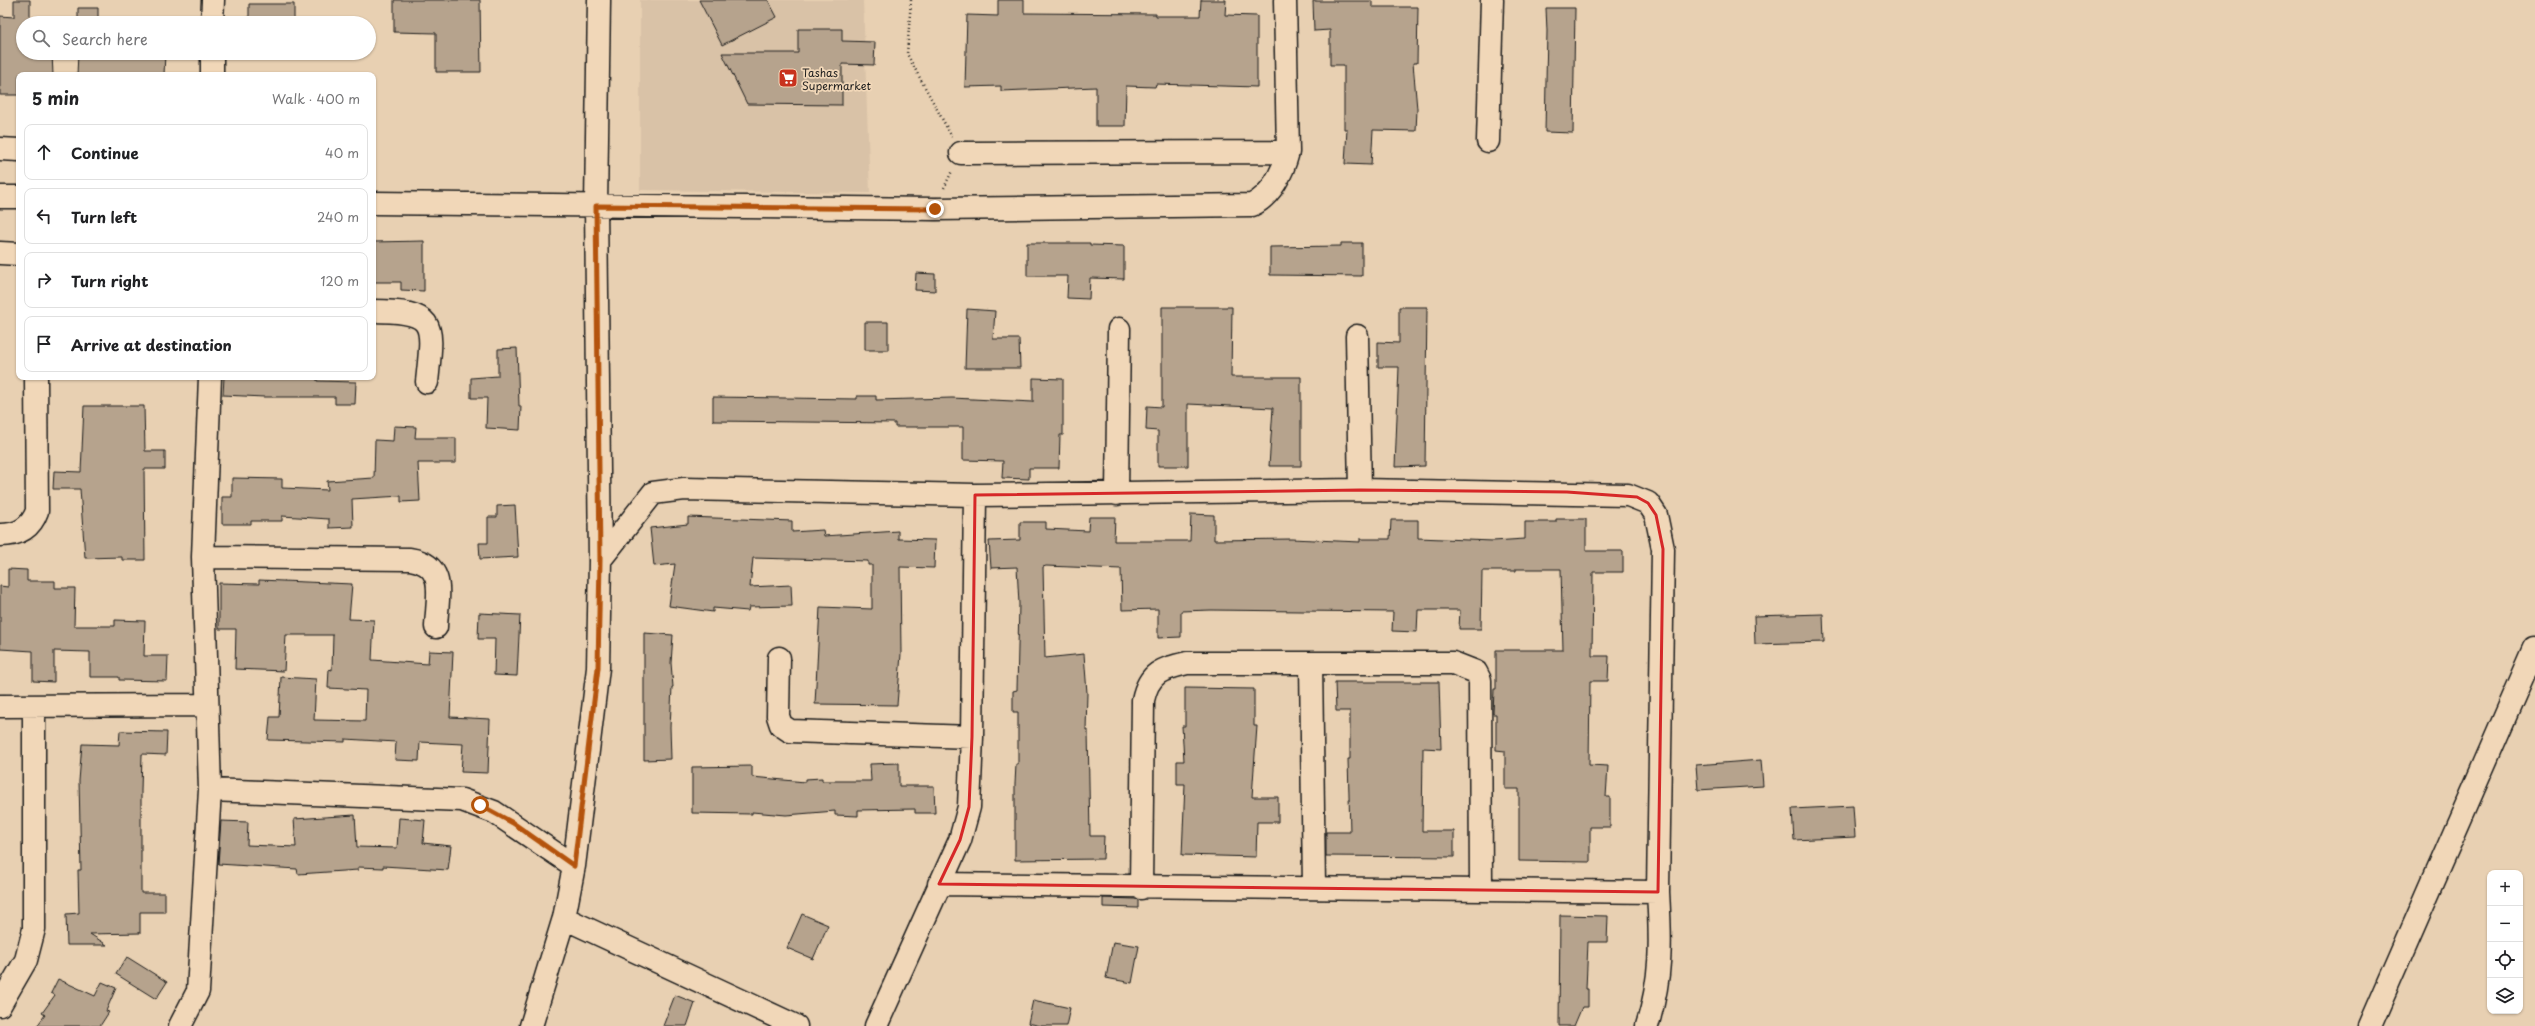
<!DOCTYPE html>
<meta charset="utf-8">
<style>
:root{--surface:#fff;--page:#f2f2f2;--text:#202124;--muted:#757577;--line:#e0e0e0}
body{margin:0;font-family:"Playpen Sans",sans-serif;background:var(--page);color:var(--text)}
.controls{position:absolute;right:12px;bottom:12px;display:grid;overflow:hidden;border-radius:8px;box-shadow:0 1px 3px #0004}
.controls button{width:36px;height:36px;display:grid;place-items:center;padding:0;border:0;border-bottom:1px solid var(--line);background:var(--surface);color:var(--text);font:20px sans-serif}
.stop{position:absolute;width:12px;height:12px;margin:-9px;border:3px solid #b45309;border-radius:50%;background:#fff}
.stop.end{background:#b45309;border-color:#fff;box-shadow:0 1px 4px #0008}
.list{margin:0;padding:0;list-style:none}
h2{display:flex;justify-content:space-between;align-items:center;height:52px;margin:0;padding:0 16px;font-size:17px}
h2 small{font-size:13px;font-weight:400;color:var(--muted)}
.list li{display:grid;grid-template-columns:26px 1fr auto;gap:12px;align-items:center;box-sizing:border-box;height:56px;margin:0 8px 8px;padding:0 8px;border:1px solid var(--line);border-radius:8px}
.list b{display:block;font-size:15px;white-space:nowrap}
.list em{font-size:13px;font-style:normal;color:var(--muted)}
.icon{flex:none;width:22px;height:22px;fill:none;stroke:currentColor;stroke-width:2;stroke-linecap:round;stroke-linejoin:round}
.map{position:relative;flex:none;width:2535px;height:1026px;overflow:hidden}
.search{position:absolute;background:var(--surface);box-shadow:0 1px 3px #0004;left:16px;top:16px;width:360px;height:44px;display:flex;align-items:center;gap:10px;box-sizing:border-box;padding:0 14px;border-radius:22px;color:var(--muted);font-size:15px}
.panel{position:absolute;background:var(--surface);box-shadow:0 1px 3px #0004;left:16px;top:72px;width:360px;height:308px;border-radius:8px}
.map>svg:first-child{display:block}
.built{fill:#d9c2a7}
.building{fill:#b6a38d;stroke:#1c1c1c}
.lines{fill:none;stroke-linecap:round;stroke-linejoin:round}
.minor-casing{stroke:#1c1c1c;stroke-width:25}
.path{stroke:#1c1c1c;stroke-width:2.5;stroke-dasharray:1 3;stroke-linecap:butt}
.minor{stroke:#f1d7b8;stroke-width:22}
.route{stroke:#b45309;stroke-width:5}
.marked{fill:none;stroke:#d62828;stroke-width:3;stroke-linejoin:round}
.labels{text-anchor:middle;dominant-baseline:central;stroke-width:3.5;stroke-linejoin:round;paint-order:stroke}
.poi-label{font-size:11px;fill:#1c1c1c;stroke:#f1d7b8;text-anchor:start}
</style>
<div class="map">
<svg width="2535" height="1026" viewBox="0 0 2535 1026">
<rect width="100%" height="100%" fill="#e8d0b2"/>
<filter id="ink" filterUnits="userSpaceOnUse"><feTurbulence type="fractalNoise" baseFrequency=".025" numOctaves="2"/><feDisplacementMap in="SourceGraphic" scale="8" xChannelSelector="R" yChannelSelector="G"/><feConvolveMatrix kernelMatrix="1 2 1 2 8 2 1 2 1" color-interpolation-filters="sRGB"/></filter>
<g filter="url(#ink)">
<path class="built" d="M640,0h223l7,193 -230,-3z"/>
<path class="building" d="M14,0h16v23h-7v30h29l1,22h-34v20h-19v-79l14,1z
M394,0h86l1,72h-45v-39l-42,-1z
M699,0h69l9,17 -55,28z
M998,0h26v13l132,1v2h44l1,-16h25l-1,15 32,1v71l-101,-3 -1,3 -29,-1 -1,40h-29v-39l-95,4v-5l-36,1 2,-72 31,1z
M1313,1h59v6h46l-1,56h-4l4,46 -1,22 -43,-1 -2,35 -26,-1 2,-35h-3v-64h-14v-35l-16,1z
M249,4h45v19h-45z
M78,8h20v15h-20z
M1546,8h29l-2,125 -28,-1 2,-101z
M798,29h44v12l33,1 -1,23 -32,-1v41l-95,-1 -25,-51h76z
M78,53h87l-1,22h-87z
M424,241v50l-23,-1v-8h-28v-40z
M1027,243h63v2l34,1v33l-34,-1 -1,21 -22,-1 1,-22h-41z
M1341,243h21v33l-92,-1v-28l71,-1z
M916,273l19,1v17l-20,-1z
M1162,307h70l-1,70h70v89h-32l4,-58 -85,-4v62h-30v-35l-12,-1 1,-24 15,1z
M1399,307h28l-2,159 -30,1 4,-100h-21v-25l21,1z
M967,309l28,2 -2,28h26l1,29h-55z
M865,322h23v28h-23z
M517,348l2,58h2l-1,24 -34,-2 1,-30h-16v-20l27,-2v-27z
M224,377h93v4l39,1 -1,22h-20v-7h-71l-41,-2z
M1033,378l30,1v56h-3l-1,33h-30v11l-27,-1 1,-17 -40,-1v-33h-68v-4l-182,-2v-24l144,2v-3h19v4l76,-2 81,4z
M84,406h60l1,45h20v18h-21l1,91h-23v-3l-37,1 -5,-69h-27l1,-18 27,1z
M394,426l22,1 -1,11h41v25h-38l2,38 -19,1v-6l-49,3 1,28 -24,1v-9l-47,-3v5h-31v3h-29v-27h10v-19l50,1v9l46,2 -1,-9 47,-3 1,-38 18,1z
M515,505l3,52 -38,2 -1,-16h9v-26h9v-11z
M1191,514l23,1v25l78,-1 68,3v-3h30l1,-19h27v18l75,3 32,-2v-17h31v-3h30v32h37v21h-30l-1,84h17l-1,25h-18l-1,84 19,1 -2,31h4v30h-20v35l-71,-1v-72h-14v-38l-9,-1v-36h-3l1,-25h2v-39h67l-2,-81h-45v2h-34l-1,58h-22l1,-19h-42l-1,22 -25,-1 1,-19 -182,-2 -30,1v26l-23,1v-29l-36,1 -1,-41 -75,-3 -3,1 2,91 39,-4 3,39 -1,37h2l2,106h14l-1,23 -88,1v-76l1,-20h2v-52h-5v-21l4,-1 2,-86 -2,-37 -26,1 -2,-27 31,-1v-18h26v7l42,2 1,-14h26l-1,24h76z
M688,517l104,4v11l31,-2 1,6 74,-5v8l37,1 -1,28 -34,-1 1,87 -4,51 -82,-1 5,-97 52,2v-44h-4v-4l-115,-3 -3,29 41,-2 1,21 -43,1 -1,4 -35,-3v4l-44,-6 6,-42 -21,2 -4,-38 38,-4z
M8,569l19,1v11h28v7h20l-1,38h41v-6l30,1 -1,35h24l-1,25 -48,-1v-3h-29v-25l-36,-1v31l-21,-1v-30l-33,-2v-63l8,1z
M259,580l93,4 -3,35 25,1 -2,40 56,4 1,-13 24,1 -3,65 40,2 -2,54 -27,-1 2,-28 -43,-2 -1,19 -24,-1 1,-18 -51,-3v3l-77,-2 2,-23h9l2,-40 35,2 -2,41 51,1 1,-31 -38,-2 1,-19 3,1 1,-35h-47l-2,36 -49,-2 1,-40h-17v-46l40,1z
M479,613l41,2 -3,61 -23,-1 1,-36h-17z
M1823,614l1,28 -69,2 -1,-28z
M644,633l29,2 -2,28 2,24h-1l-2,40 1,32 -27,1z
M1335,682h104l2,67 -18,-1 -1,83h32v26l-128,-1v-24h24l-2,-73h2v-48h-14z
M1185,688l69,1v37h3l-5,71h26v25h-21l-1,35 -74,-2 3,-71h-8v-23h7l-2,-35h3z
M120,731l47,1 -1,23 -24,-1 -1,37v102h24v19h-25v21l-50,1 17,11h-40l-1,-31 13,-1 -1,-43h3l-2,-89 3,-37 37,1z
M1761,760l2,26 -65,4 -2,-25z
M899,763v23h35l1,27h-20v-4l-57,1v6l-23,-1v-4l-49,4 -34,-3v2l-60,-1v-46l60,-1v11l53,5v-3l17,-1v3h49l-1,-17z
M1853,806l2,31 -61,3 -2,-31z
M355,815l2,32 40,1 2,-30 26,2 -2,23 28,3 -3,24 -65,-4v2l-25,-1v3l-60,4 -1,-5 -79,-5 3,-43 27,1 -1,23 49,2 -2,-28z
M1103,898l32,1 3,1v8l-35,-1z
M802,914l26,11 -15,34 -26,-11z
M1560,915l48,1 -1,26h-19l-2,47h2v18h-6l-8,19h-15z
M1113,942l26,4 -7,37 -26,-5z
M127,957l40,25 -11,17 -40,-25z
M58,979l37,17 7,-14 14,6 -10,23 3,1 -9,14h-63l8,-11 -3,-2 13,-18 -4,-2z
M675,995l20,8 -8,23h-24z
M1033,1000l37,8 -4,18h-25l-13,-3z"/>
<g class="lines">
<g class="minor-casing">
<path id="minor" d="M212,23l1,-23
M212,75v-22
M1488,141l4,-141
M0,149l19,1
M961,153l327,-1
M0,197h19
M373,203l562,6 317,-4c19,-9 31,-33 36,-53l-3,-152
M0,253l19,1
M373,311c65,0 60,13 54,71
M1357,336l3,154
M1117,494l2,-165
M0,535c18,0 31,-7 37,-24l-1,-134
M203,557l207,2c38,6 27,38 26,68
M600,560l53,-67 31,-4 291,6 385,-5 268,5 20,8 8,12 7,34 -5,343c3,50 4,85 -11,134
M779,658l-1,58 3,9 9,6 182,6
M1311,663l3,224
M0,706l206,-1
M210,790l252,10 32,12 80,54
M939,884l719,8
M1141,888l2,-188c6,-28 19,-31 44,-37h266l23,9 4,8 1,209
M564,918l232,108
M0,1005l26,-45 8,-31v-222
M180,1026l18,-35 12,-201 -7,-233 7,-180
M531,1026l33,-108 10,-52 24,-198 2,-108 -4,-354 3,-206
M876,1026l84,-186 9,-33 3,-70 3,-242
M2370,1026l165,-378"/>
</g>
<path class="path" d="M911,0l-4,54 45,83
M944,188l8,-17"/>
<use href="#minor" class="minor"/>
</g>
</g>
<g class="lines" filter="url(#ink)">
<path class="route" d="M480,805l33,18 61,43 24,-198 2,-108 -4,-354 339,3"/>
</g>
<path class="marked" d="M1360,490l207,2 70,5 11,6 8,12 7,34 -5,343 -719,-8 21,-44 9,-33 3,-70 3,-242z"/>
<defs>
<g id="supermarket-square" transform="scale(1)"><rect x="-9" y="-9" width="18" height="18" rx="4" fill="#c8321e" stroke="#f1d7b8"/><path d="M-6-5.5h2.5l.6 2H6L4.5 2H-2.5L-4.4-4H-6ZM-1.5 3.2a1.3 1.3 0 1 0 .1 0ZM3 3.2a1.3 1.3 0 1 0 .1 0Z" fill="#fff"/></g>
</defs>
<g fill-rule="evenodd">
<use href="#supermarket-square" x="788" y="78"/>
</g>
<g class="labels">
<g class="poi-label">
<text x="802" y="72">Tashas<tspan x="802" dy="13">Supermarket</tspan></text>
</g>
</g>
</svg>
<div class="controls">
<button>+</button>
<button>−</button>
<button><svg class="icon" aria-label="locate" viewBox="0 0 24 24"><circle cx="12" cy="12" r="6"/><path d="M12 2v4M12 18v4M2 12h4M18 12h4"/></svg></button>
<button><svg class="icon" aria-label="layers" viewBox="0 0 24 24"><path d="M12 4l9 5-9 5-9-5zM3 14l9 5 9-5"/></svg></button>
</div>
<div class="stop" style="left:480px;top:805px"></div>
<div class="stop end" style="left:935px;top:209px"></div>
<div class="search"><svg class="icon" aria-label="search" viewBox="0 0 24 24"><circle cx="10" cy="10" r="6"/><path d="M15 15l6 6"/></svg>Search here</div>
<section class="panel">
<h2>5 min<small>Walk · 400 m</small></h2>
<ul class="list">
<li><svg class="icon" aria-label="ahead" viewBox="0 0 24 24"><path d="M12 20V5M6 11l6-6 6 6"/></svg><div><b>Continue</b></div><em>40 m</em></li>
<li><svg class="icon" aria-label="left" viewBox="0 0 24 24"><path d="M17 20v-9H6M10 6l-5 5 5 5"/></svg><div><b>Turn left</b></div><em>240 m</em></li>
<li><svg class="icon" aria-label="right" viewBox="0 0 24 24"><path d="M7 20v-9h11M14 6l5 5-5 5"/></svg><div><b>Turn right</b></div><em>120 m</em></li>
<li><svg class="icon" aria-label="arrive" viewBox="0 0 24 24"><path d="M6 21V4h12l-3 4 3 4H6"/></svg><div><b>Arrive at destination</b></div></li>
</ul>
</section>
</div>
